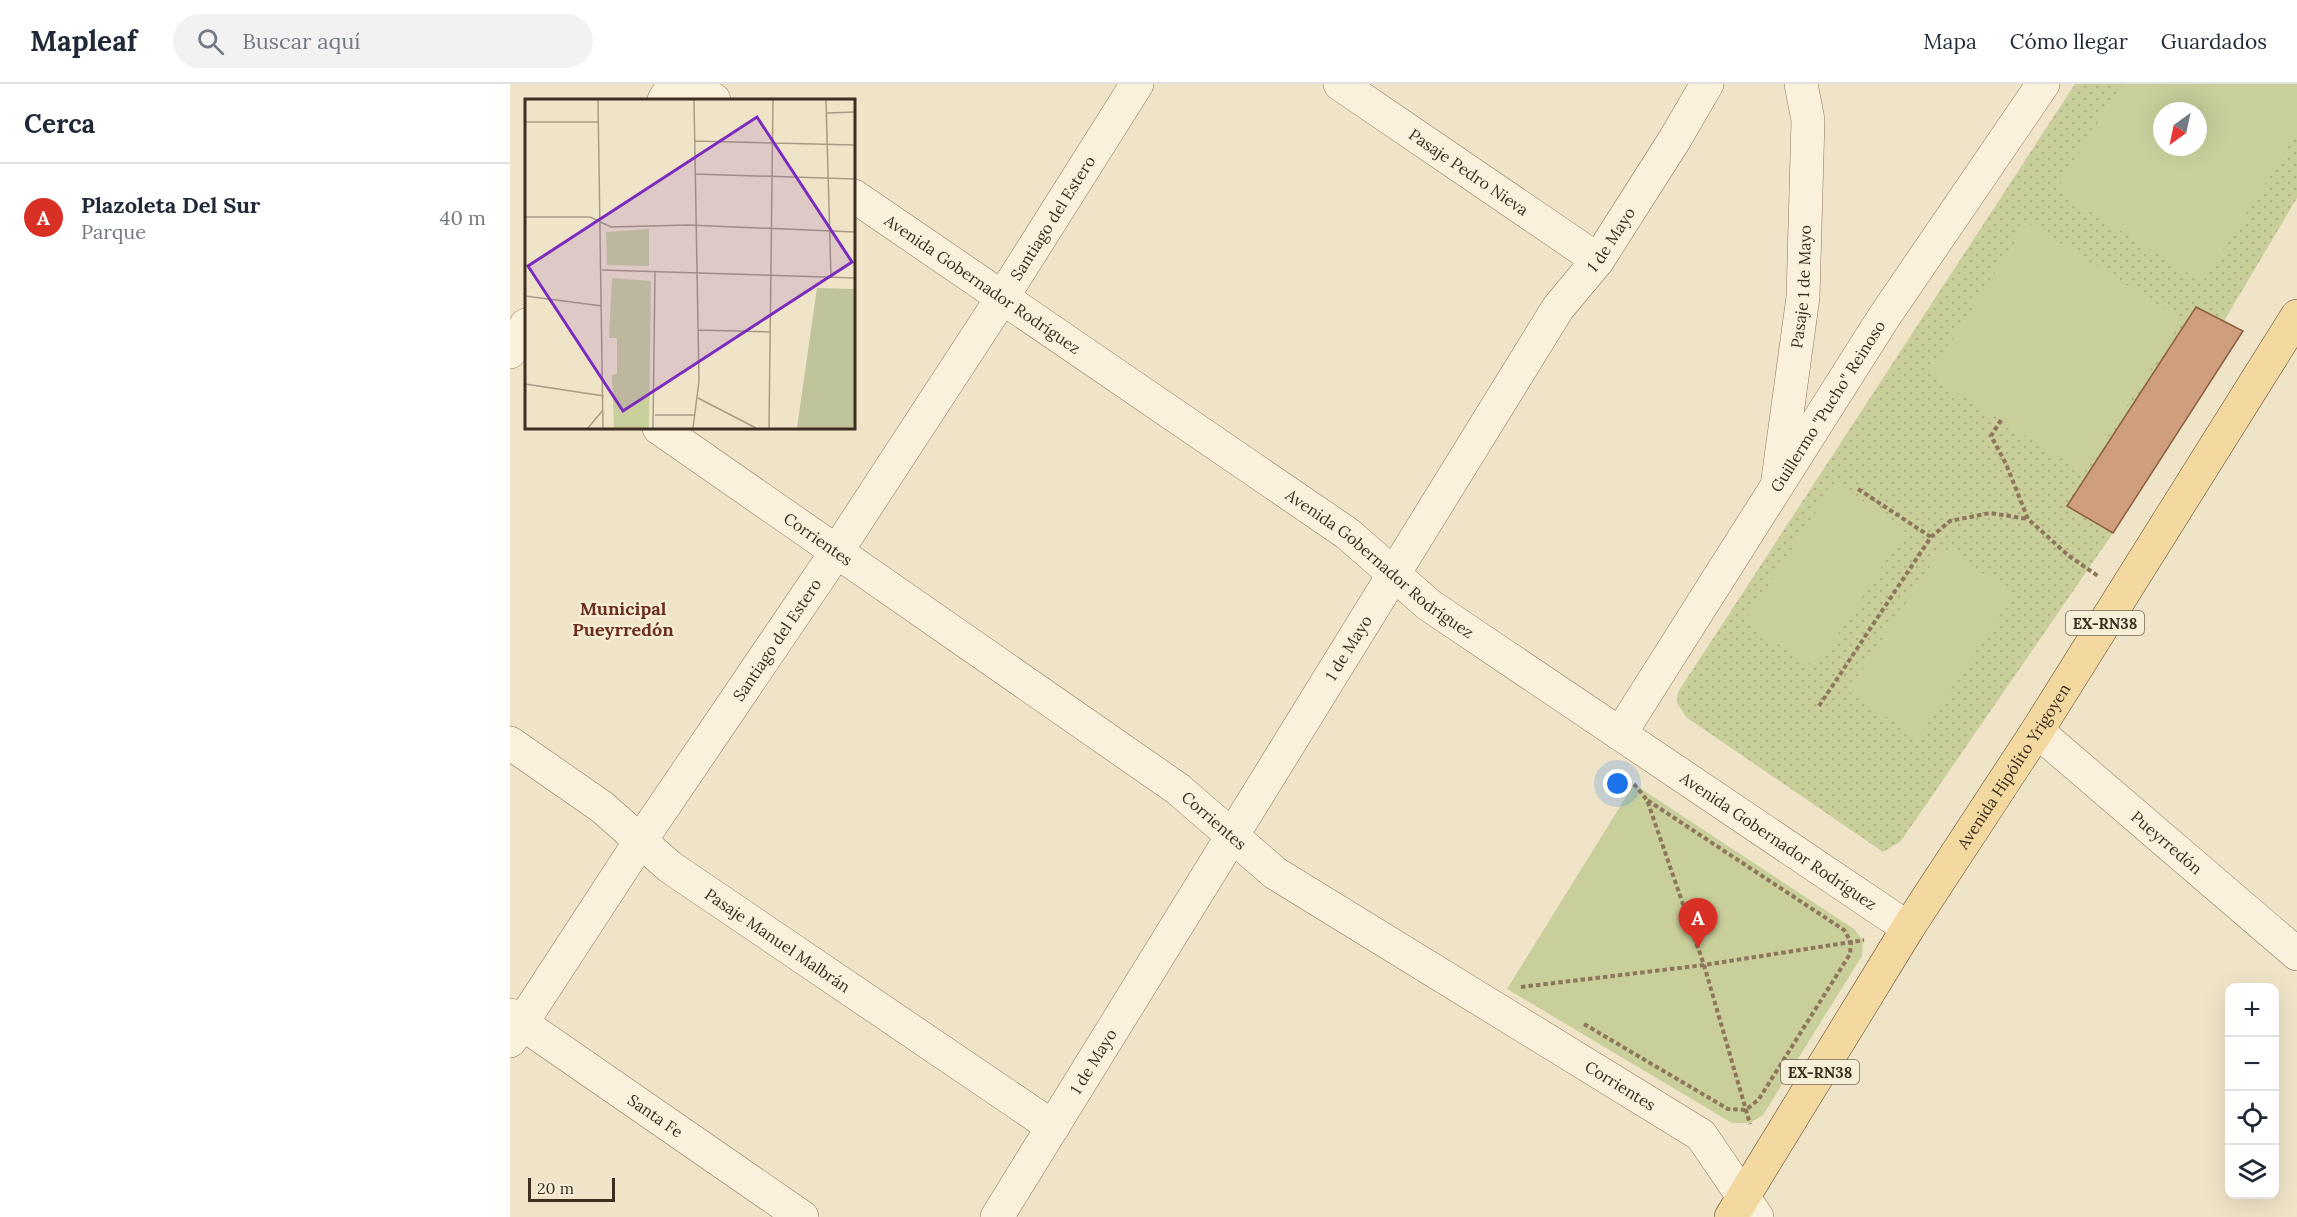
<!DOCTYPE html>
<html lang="es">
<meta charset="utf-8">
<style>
:root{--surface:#fff;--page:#f2f2f3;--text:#1f2937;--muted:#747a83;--line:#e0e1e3;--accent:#d93025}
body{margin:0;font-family:Lora,serif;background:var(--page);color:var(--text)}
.controls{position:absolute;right:18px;bottom:18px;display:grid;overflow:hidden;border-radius:12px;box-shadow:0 6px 24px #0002}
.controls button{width:54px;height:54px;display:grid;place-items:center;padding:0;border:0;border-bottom:2px solid var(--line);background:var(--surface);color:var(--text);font:30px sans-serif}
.compass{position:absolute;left:1643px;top:18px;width:54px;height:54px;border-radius:50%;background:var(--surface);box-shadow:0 6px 24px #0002;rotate:213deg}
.scale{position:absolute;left:18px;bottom:15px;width:87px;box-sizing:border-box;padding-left:6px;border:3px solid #3d2e20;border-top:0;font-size:16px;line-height:21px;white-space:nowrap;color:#3d2e20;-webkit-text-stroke:4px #f7eed8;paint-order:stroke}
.you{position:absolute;left:1108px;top:700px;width:21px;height:21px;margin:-15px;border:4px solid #fff;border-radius:50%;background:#1a73e8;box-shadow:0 0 0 9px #1a73e833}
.badge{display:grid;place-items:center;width:39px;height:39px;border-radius:50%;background:var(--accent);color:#fff;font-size:20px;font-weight:700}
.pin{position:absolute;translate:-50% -50px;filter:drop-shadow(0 2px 3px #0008)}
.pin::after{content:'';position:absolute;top:32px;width:21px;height:18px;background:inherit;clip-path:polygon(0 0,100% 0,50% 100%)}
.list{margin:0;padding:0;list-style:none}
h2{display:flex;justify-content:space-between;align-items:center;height:78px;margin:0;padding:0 24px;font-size:26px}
h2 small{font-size:20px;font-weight:400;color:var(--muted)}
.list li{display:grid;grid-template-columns:39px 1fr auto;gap:18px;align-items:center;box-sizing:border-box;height:108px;padding:0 24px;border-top:2px solid var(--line)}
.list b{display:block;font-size:22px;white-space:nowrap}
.list p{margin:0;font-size:20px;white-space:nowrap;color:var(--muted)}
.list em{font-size:20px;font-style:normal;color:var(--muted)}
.icon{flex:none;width:33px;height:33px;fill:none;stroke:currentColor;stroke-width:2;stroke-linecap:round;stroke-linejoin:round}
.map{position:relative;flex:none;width:1787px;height:1133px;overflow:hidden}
header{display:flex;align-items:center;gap:36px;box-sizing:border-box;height:84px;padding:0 30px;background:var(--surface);border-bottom:2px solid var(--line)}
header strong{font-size:28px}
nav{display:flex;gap:33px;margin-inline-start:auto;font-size:21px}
.search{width:420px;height:54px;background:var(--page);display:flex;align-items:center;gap:15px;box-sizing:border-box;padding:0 21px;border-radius:33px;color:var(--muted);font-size:22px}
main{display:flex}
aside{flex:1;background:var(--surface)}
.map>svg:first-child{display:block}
.grass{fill:url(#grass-dots);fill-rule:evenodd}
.park{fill:#c9cf9b;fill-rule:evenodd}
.building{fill:#cf9f7d;stroke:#8d5f41;stroke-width:1.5}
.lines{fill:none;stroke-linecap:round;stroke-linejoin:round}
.minor-casing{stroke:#8d765c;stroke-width:34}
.major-casing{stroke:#5b4430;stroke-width:34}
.path{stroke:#8d765c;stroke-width:4;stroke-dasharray:4.5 3;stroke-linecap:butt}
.minor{stroke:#faf1dc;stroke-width:33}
.major{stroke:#f3d9a0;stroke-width:33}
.labels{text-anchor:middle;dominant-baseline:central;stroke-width:4.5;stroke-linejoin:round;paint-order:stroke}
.shield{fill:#f7eed8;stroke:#756857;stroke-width:1.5}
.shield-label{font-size:15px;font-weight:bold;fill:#3d2e20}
.street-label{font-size:16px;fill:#3d2e20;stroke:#f7eed8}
.neighbourhood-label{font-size:18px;font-weight:bold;fill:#6b2e1e;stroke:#f7eed8}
.inset-road{fill:none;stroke:#a89b85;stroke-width:1.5}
.view{fill:#7b2cbf;fill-opacity:0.15;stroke:#7b2cbf;stroke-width:3}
.inset-edge{fill:none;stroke:#3d2e20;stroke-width:3}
</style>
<header>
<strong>Mapleaf</strong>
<div class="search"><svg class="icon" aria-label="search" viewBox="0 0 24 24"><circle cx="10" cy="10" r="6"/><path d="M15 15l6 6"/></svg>Buscar aquí</div>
<nav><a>Mapa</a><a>Cómo llegar</a><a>Guardados</a></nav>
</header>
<main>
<aside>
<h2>Cerca<small></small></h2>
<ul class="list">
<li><span class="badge">A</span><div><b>Plazoleta Del Sur</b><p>Parque</p></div><em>40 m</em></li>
</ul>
</aside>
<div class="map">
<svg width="1787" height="1133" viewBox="0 0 1787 1133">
<defs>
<pattern id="grass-dots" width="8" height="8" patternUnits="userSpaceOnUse" patternTransform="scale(1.5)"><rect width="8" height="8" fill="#c9cf9b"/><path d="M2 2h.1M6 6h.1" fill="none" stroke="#aeb285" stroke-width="1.8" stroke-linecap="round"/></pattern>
</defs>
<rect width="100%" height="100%" fill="#f0e4c8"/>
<path class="grass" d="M1565,0h222v114l-73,123 -29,-14 -127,199 45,27 -212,308 -18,11 -197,-135 -9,-14 1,-11zM1652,27h36v36h-36z"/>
<path class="park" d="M1612,0h175v49l-94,149 -147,-92zM1652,27h36v36h-36z
M1517,138l155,98 -98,153 -154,-98z
M1325,399l71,46 -90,139 -72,-46z
M1433,463l71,47 -96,144 -70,-47z
M1124,700l220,145 9,11 -1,16 -99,159 -13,8h-18l-225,-134z"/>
<path class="building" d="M1686,223l47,24 -130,202 -46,-27z"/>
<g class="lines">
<g class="minor-casing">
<g id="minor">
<path d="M180,0l24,16"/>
<path id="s1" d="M830,0l258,176"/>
<path d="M154,16l10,-16"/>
<path id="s2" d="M344,112l494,338 81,71 479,323"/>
<path d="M0,268l16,-27"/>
<path id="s3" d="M149,344l519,361 97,84 426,262 56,82"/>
<path id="s4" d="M1268,395l25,-182 5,-177 -7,-36"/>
<path id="s5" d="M1527,647l260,223"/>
<path id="s6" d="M1110,650l264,-417 159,-233"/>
<path id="s7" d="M0,659l92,64 68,60 383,260"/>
<path id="s8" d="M0,931l292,202"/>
<path id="s9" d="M0,957l131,-201 196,-289 165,-253 135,-214"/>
<path id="s10" d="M487,1133l561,-909 40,-48 77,-121 32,-55"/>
</g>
</g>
<g class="major-casing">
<g id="major">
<path id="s11" d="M1221,1133l177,-289 129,-197 260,-415"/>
</g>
</g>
<path class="path" d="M1491,336l-10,16 15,28 22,55 41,37 29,20
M1348,405l73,48
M1309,622l112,-169 19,-16 40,-8 38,6
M1124,700l13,16 57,165 46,159
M1011,903l183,-22 160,-25
M1074,940l144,85 18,1 13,-11 91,-145 1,-12 -7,-12 -197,-130"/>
<use href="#minor" class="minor"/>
<use href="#major" class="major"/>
</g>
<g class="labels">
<g class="shield">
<rect x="1556" y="527" width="78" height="24" rx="4.5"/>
<rect x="1271" y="976" width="78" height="24" rx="4.5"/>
</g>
<g class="shield-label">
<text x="1595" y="539">EX-RN38</text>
<text x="1310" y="988">EX-RN38</text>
</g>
<g class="street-label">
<text stroke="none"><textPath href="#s1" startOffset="156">Pasaje Pedro Nieva</textPath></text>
<text stroke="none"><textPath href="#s9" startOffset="986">Santiago del Estero</textPath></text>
<text stroke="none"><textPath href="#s10" startOffset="1155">1 de Mayo</textPath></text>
<text stroke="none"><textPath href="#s2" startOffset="156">Avenida Gobernador Rodríguez</textPath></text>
<text stroke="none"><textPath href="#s4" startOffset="194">Pasaje 1 de Mayo</textPath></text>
<text stroke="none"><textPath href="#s6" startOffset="388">Guillermo "Pucho" Reinoso</textPath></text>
<text stroke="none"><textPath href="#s3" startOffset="194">Corrientes</textPath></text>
<text stroke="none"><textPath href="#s2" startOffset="642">Avenida Gobernador Rodríguez</textPath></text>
<text stroke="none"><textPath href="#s9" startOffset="482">Santiago del Estero</textPath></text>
<text stroke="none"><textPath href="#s10" startOffset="669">1 de Mayo</textPath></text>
<text stroke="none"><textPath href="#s11" startOffset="532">Avenida Hipólito Yrigoyen</textPath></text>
<text stroke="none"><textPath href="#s3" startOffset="680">Corrientes</textPath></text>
<text stroke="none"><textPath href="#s2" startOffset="1128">Avenida Gobernador Rodríguez</textPath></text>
<text stroke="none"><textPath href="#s5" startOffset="171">Pueyrredón</textPath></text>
<text stroke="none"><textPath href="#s7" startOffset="333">Pasaje Manuel Malbrán</textPath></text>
<text stroke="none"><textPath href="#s10" startOffset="183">1 de Mayo</textPath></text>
<text stroke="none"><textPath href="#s3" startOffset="1166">Corrientes</textPath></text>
<text stroke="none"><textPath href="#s8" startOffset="177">Santa Fe</textPath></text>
</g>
<g class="neighbourhood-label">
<text x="113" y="524">Municipal<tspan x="113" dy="21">Pueyrredón</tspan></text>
</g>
</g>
<g transform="translate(15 15)">
<rect width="330" height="330" fill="#f0e4c8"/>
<path d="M87,179l39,3 -2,147h-35l-2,-53 5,-1v-36h-8z" fill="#c9cf9b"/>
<path d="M292,189l38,1v139h-58z" fill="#bfc49a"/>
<path d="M124,130v37l-42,-1 -1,-33zM92,197h13l-1,26h-13zM111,197h13v25h-13zM93,244h27l1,28h-28zM120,278l1,51h-27l-1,-50z" fill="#c9cf9b"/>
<path class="inset-road" d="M73,1l5,328M301,1l5,177M302,14l28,-1M0,23h73M170,42l160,4M170,75l160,5M0,118h65l21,10 77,-2 167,7M77,171l253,8M0,197l77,10M173,231l73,2M0,285l79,12M173,299l58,30M130,316h40M63,329l15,-18M128,329l2,-157M168,329l6,-47 -5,-281M244,329l4,-328"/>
<path class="view" d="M232,18l95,145 -229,149 -95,-145z"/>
<rect width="330" height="330" class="inset-edge"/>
</g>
</svg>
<div class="controls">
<button>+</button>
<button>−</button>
<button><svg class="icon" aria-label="locate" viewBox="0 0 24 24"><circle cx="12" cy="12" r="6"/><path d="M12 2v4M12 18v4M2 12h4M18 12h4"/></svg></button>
<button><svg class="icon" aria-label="layers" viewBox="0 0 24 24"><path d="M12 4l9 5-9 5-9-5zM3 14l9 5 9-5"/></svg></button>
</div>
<svg class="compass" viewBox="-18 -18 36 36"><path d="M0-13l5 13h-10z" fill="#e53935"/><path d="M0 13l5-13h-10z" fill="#747a83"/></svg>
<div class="scale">20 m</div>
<div class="you"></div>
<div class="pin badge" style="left:1188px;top:864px">A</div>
</div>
</main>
